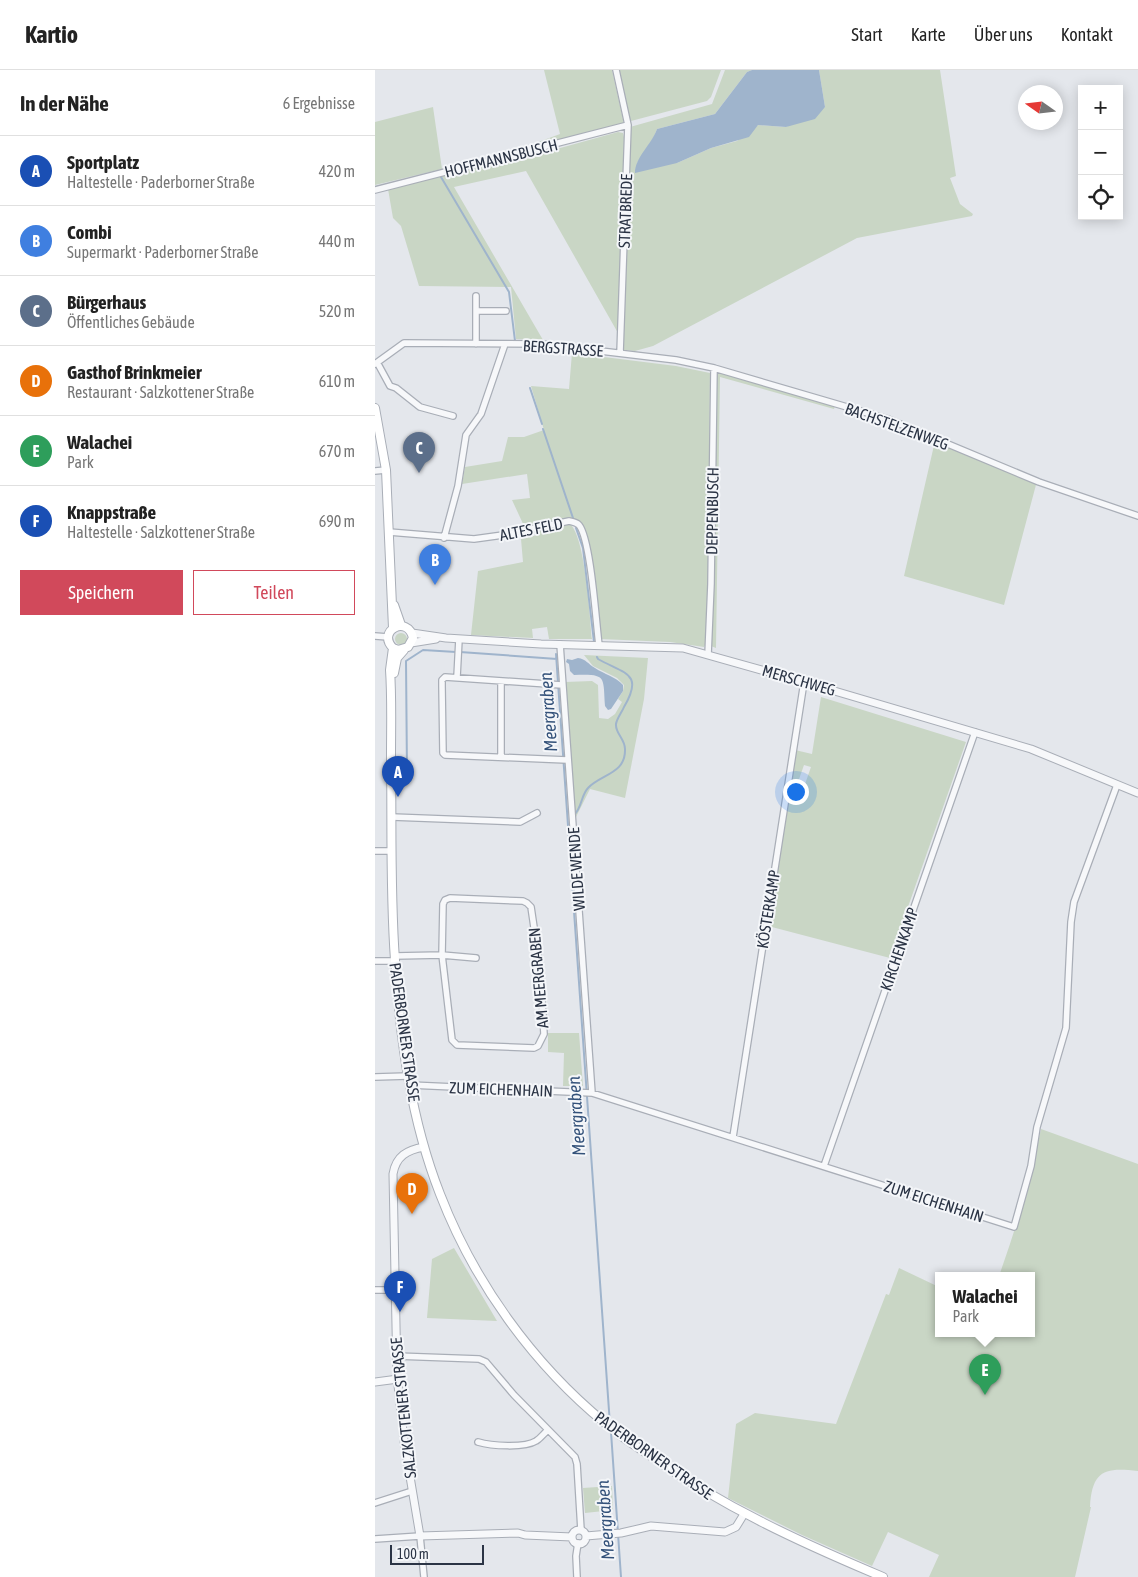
<!DOCTYPE html>
<html lang="de">
<meta charset="utf-8">
<style>
:root{--surface:#fff;--page:#f2f2f2;--text:#222;--muted:#767676;--line:#e0e0e0;--accent:#d1495b}
body{margin:0;font-family:"Asap Condensed",sans-serif;background:var(--page);color:var(--text)}
.controls{position:absolute;right:15px;top:15px;display:grid;overflow:hidden;border-radius:0px;box-shadow:0 2px 12px #0003}
.controls button{width:45px;height:45px;display:grid;place-items:center;padding:0;border:0;border-bottom:1px solid var(--line);background:var(--surface);color:var(--text);font:25px sans-serif}
.compass{position:absolute;left:643px;top:15px;width:45px;height:45px;border-radius:50%;background:var(--surface);box-shadow:0 2px 12px #0003;rotate:284deg}
.scale{position:absolute;left:15px;bottom:12px;width:94px;box-sizing:border-box;padding-left:5px;border:2px solid #2b3445;border-top:0;font-size:14px;line-height:18px;white-space:nowrap;color:#2b3445;-webkit-text-stroke:4px #f4f6f9;paint-order:stroke}
.you{position:absolute;left:420px;top:721px;width:18px;height:18px;margin:-12px;border:4px solid #fff;border-radius:50%;background:#1a73e8;box-shadow:0 0 0 8px #1a73e833}
.badge{display:grid;place-items:center;width:32px;height:32px;border-radius:50%;background:var(--accent);color:#fff;font-size:16px;font-weight:700}
.pin{position:absolute;translate:-50% -41px;filter:drop-shadow(0 1px 2px #0008)}
.pin::after{content:'';position:absolute;top:26px;width:18px;height:15px;background:inherit;clip-path:polygon(0 0,100% 0,50% 100%)}
.popup{position:absolute;left:560px;top:1202px;width:100px;height:65px;box-sizing:border-box;display:grid;place-content:center;border-radius:0px;background:var(--surface);filter:drop-shadow(0 1px 4px #0005);font-size:16px;white-space:nowrap;color:var(--muted)}
.popup b{font-size:19px;color:var(--text)}
.popup::after{content:'';position:absolute;left:50%;top:100%;margin-left:-10px;border:10px solid transparent;border-top-color:var(--surface)}
.list{margin:0;padding:0;list-style:none}
h2{display:flex;justify-content:space-between;align-items:center;height:65px;margin:0;padding:0 20px;font-size:21px}
h2 small{font-size:16px;font-weight:400;color:var(--muted)}
.list li{display:grid;grid-template-columns:32px 1fr auto;gap:15px;align-items:center;box-sizing:border-box;height:70px;padding:0 20px;border-top:1px solid var(--line)}
.list b{display:block;font-size:19px;white-space:nowrap}
.list p{margin:0;font-size:16px;white-space:nowrap;color:var(--muted)}
.list em{font-size:16px;font-style:normal;color:var(--muted)}
.actions{display:flex;gap:10px;padding:15px 20px}
.actions a{flex:1;padding:11px 0;border:1px solid var(--accent);border-radius:0px;text-align:center;font-size:18px;color:var(--accent)}
.actions .main{background:var(--accent);color:#fff}
.icon{flex:none;width:28px;height:28px;fill:none;stroke:currentColor;stroke-width:2;stroke-linecap:round;stroke-linejoin:round}
.map{position:relative;flex:none;width:763px;height:1507px;overflow:hidden}
header{display:flex;align-items:center;gap:30px;box-sizing:border-box;height:70px;padding:0 25px;background:var(--surface);border-bottom:1px solid var(--line)}
header strong{font-size:24px}
nav{display:flex;gap:28px;margin-inline-start:auto;font-size:18px}
main{display:flex}
aside{flex:1;background:var(--surface)}
.map>svg:first-child{display:block}
.green{fill:#c9d6c5;fill-rule:evenodd}
.water{fill:#9fb4cc}
.lines{fill:none;stroke-linecap:round;stroke-linejoin:round}
.stream{stroke:#9fb4cc;stroke-width:2}
.minor-casing{stroke:#a9aeb7;stroke-width:8}
.tertiary-casing{stroke:#a9aeb7;stroke-width:9}
.secondary-casing{stroke:#a9aeb7;stroke-width:10}
.minor{stroke:#f7f8fa;stroke-width:5.5}
.tertiary{stroke:#f7f8fa;stroke-width:7}
.secondary{stroke:#fff;stroke-width:8}
.labels{text-anchor:middle;dominant-baseline:central;stroke-width:4;stroke-linejoin:round;paint-order:stroke}
.street-label{font-size:16px;fill:#2b3445;stroke:#f4f6f9}
.water-label{font-size:18px;font-style:italic;fill:#34527a;stroke:#f4f6f9}
</style>
<header>
<strong>Kartio</strong>
<nav><a>Start</a><a>Karte</a><a>Über uns</a><a>Kontakt</a></nav>
</header>
<main>
<aside>
<h2>In der Nähe<small>6 Ergebnisse</small></h2>
<ul class="list">
<li><span class="badge" style="background:#1a4fb4">A</span><div><b>Sportplatz</b><p>Haltestelle · Paderborner Straße</p></div><em>420 m</em></li>
<li><span class="badge" style="background:#3f7fe0">B</span><div><b>Combi</b><p>Supermarkt · Paderborner Straße</p></div><em>440 m</em></li>
<li><span class="badge" style="background:#5c6f8a">C</span><div><b>Bürgerhaus</b><p>Öffentliches Gebäude</p></div><em>520 m</em></li>
<li><span class="badge" style="background:#e8710a">D</span><div><b>Gasthof Brinkmeier</b><p>Restaurant · Salzkottener Straße</p></div><em>610 m</em></li>
<li><span class="badge" style="background:#2e9e5b">E</span><div><b>Walachei</b><p>Park</p></div><em>670 m</em></li>
<li><span class="badge" style="background:#1a4fb4">F</span><div><b>Knappstraße</b><p>Haltestelle · Salzkottener Straße</p></div><em>690 m</em></li>
</ul>
<div class="actions"><a class="main">Speichern</a><a>Teilen</a></div>
</aside>
<div class="map">
<svg width="763" height="1507" viewBox="0 0 763 1507">
<rect width="100%" height="100%" fill="#e4e7ec"/>
<path class="green" d="M169,0h68l12,54 -91,24v-4l27,-10z
M242,0h104l-10,27 -4,4 -76,20 -2,-1z
M350,0h27l-5,2 -32,42 -58,15 -3,8 -17,26h40l34,-15 26,-7 21,-16 28,2 39,-20 -6,-37h121l16,106 -6,2 10,26 13,10 -1,2 -115,22 -204,108 -18,5 -11,-1 -2,-3 8,-220 82,-23z
M58,37l9,62 -67,16v-63z
M243,62l5,1 1,4 -6,196 -92,-162 -72,16 89,153 -27,-1 -5,-52 -92,-1 -18,-60 -8,-8 -5,-29 63,-16 84,-18z
M197,283l104,13 34,7 -2,211 -2,59 -2,4 -34,-5 -70,-3 -18,-114 -6,-5 -8,-1 -43,9 -13,-28 18,-2 -3,-24 -65,10 3,-17 37,-6 6,-24h16l20,-7 -13,-44 38,3z
M346,302l114,34 -1,3 -114,-32 -4,271 -5,-2 5,-268 1,-4z
M560,371l102,40 -33,124 -100,-29z
M193,453c17,6 22,96 24,116h-43l-2,-12 -15,2 1,9 -62,-3 7,-64 45,-9 -2,-23 16,-4 -1,-5z
M20 569a6 6 0 1 1 12 0a6 6 0 1 1-12 0Z
M209,585l64,3 -4,41 -19,99 -35,-9 -16,32 -9,-139 27,-1 6,4 1,33 9,1 7,-5 7,-12 -4,-3 5,-8 1,-6 -7,-7 -24,-12z
M446,627l145,45 -76,216 -122,-32 27,-176 17,4zM429,695l7,2 -12,34 -7,-2 3,-9 -2,-1 1,-4h3z
M173,963h31l4,53h-20l1,-33 -16,-1z
M666,1059l97,35v307c-33,-4 -46,-1 -48,36h1l-16,70h-146l10,-22 -51,-23 -16,34 -70,-31 -74,-37 8,-74 19,-11 81,11 50,-130 3,1 10,-27 40,19v47h92v-58h-32c17,-48 32,-96 42,-147z
M79,1178l43,73 -70,-3 5,-59z
M237,1416l1,24 -28,3 -2,-25z"/>
<path class="water" d="M377,0h67l6,37 -10,12 -29,8 -28,-2 -9,12 -38,11 -34,15 -42,10c0,-16 17,-29 22,-44l58,-15 32,-42z
M203,588c8,1 10,6 17,10 9,6 21,9 28,17v6l-12,18 -3,1 -3,-4c-2,-30 2,-32 -31,-31l-4,-4 -1,-7 -3,-2 1,-3 5,1z"/>
<g class="lines">
<path class="stream" d="M66,107l68,115 6,49
M155,318l12,36
M168,359l30,89
M201,458l7,20 11,94
M85,582l97,7
M181,584l54,771
M32,703l-1,-112 17,-11 33,2
M199,745c8,-7 7,-20 14,-27 13,-14 38,-14 37,-39 0,-10 -10,-16 -9,-25 1,-6 6,-12 8,-17 20,-34 1,-33 -26,-48l-1,-2
M236,1362l10,145"/>
<g class="minor-casing">
<path id="minor" d="M241,0l12,55 -8,228
M0,120l253,-65
M101,241h30
M101,274v-48
M0,294l29,-21 138,1 134,16 38,8 174,51 151,63 99,34
M3,294l12,22 6,2 24,19 33,9
M0,401l11,-1
M14,462l85,7 29,-4 66,-14c4,1 7,1 10,4 12,15 17,98 20,120
M69,468l14,-52 8,-51 15,-21 24,-70
M0,566l13,1
M185,574l32,449
M333,585l3,-71 3,-216
M82,607l2,-38
M126,611v76
M187,615l-117,-8 -3,3v6l1,67 2,2 122,5
M17,747l128,5 17,-9
M0,781h17
M75,828l73,3 4,2 4,4 9,61 4,66 -6,12 -4,2 -77,-3 -5,-5 -10,-85 1,-51 2,-4z
M20,886l47,-1 34,3
M0,891h20
M0,1007l33,-1
M35,1015l182,8 422,134 17,-61 6,-39 29,-99 5,-106 3,-20 43,-117
M358,1067l71,-455
M449,1096l151,-434
M0,1220h20
M21,1286l83,3 7,3 28,33 61,62 2,7 4,66
M103,1372c13,4 47,6 58,-1 5,-3 8,-8 12,-11
M0,1433l37,-12
M0,1469l45,-3 4,41
M202,1507l-1,-21 2,-13"/>
</g>
<g class="tertiary-casing">
<path id="tertiary" d="M37,563l34,5 95,6 142,4 121,34 227,67 107,44
M36,573l25,-4
M49,1077c-17,3 -28,9 -31,27l4,202 7,65 16,95 98,-3 7,2 47,2
M0,1312l23,-3
M197 1467a7 7 0 1 1 14 0a7 7 0 1 1-14 0Z
M211,1466l35,-3 30,-7 74,6 11,-5 8,-13"/>
</g>
<g class="secondary-casing">
<path id="secondary" d="M0,338l11,62 7,158
M19,535l7,20
M18,578l5,2 10,-3 5,-9c-5,-24 -37,-7 -20,10l-3,22c2,28 1,57 1,85 1,68 -1,137 4,205 5,79 16,160 45,234 34,88 92,169 165,229 14,12 30,23 46,33 72,51 151,87 232,121
M19,603l3,-15 7,-8"/>
</g>
<use href="#minor" class="minor"/>
<use href="#tertiary" class="tertiary"/>
<use href="#secondary" class="secondary"/>
</g>
<g class="labels">
<g class="street-label">
<text transform="translate(126 88) rotate(-14)">HOFFMANNSBUSCH</text>
<text transform="translate(250 141) rotate(-88)">STRATBREDE</text>
<text transform="translate(188 278) rotate(4)">BERGSTRASSE</text>
<text transform="translate(522 356) rotate(20)">BACHSTELZENWEG</text>
<text transform="translate(337 441) rotate(-89)">DEPPENBUSCH</text>
<text transform="translate(156 459) rotate(-11)">ALTES FELD</text>
<text transform="translate(424 610) rotate(16)">MERSCHWEG</text>
<text transform="translate(201 799) rotate(-94)">WILDE WENDE</text>
<text transform="translate(393 839) rotate(-81)">KÖSTERKAMP</text>
<text transform="translate(524 879) rotate(-71)">KIRCHENKAMP</text>
<text transform="translate(163 908) rotate(-95)">AM MEERGRABEN</text>
<text transform="translate(30 962) rotate(82)">PADERBORNER STRASSE</text>
<text transform="translate(126 1019) rotate(2)">ZUM EICHENHAIN</text>
<text transform="translate(559 1131) rotate(18)">ZUM EICHENHAIN</text>
<text transform="translate(28 1338) rotate(-96)">SALZKOTTENER STRASSE</text>
<text transform="translate(279 1385) rotate(35)">PADERBORNER STRASSE</text>
</g>
<g class="water-label">
<text transform="translate(173 642) rotate(-94)">Meergraben</text>
<text transform="translate(201 1046) rotate(-94)">Meergraben</text>
<text transform="translate(230 1450) rotate(-94)">Meergraben</text>
</g>
</g>
</svg>
<div class="controls">
<button>+</button>
<button>−</button>
<button><svg class="icon" aria-label="locate" viewBox="0 0 24 24"><circle cx="12" cy="12" r="6"/><path d="M12 2v4M12 18v4M2 12h4M18 12h4"/></svg></button>
</div>
<svg class="compass" viewBox="-18 -18 36 36"><path d="M0-13l5 13h-10z" fill="#e53935"/><path d="M0 13l5-13h-10z" fill="#767676"/></svg>
<div class="scale">100 m</div>
<div class="you"></div>
<div class="pin badge" style="left:23px;top:727px;background:#1a4fb4">A</div>
<div class="pin badge" style="left:60px;top:515px;background:#3f7fe0">B</div>
<div class="pin badge" style="left:44px;top:403px;background:#5c6f8a">C</div>
<div class="pin badge" style="left:37px;top:1144px;background:#e8710a">D</div>
<div class="pin badge" style="left:610px;top:1325px;background:#2e9e5b">E</div>
<div class="popup"><b>Walachei</b>Park</div>
<div class="pin badge" style="left:25px;top:1242px;background:#1a4fb4">F</div>
</div>
</main>
